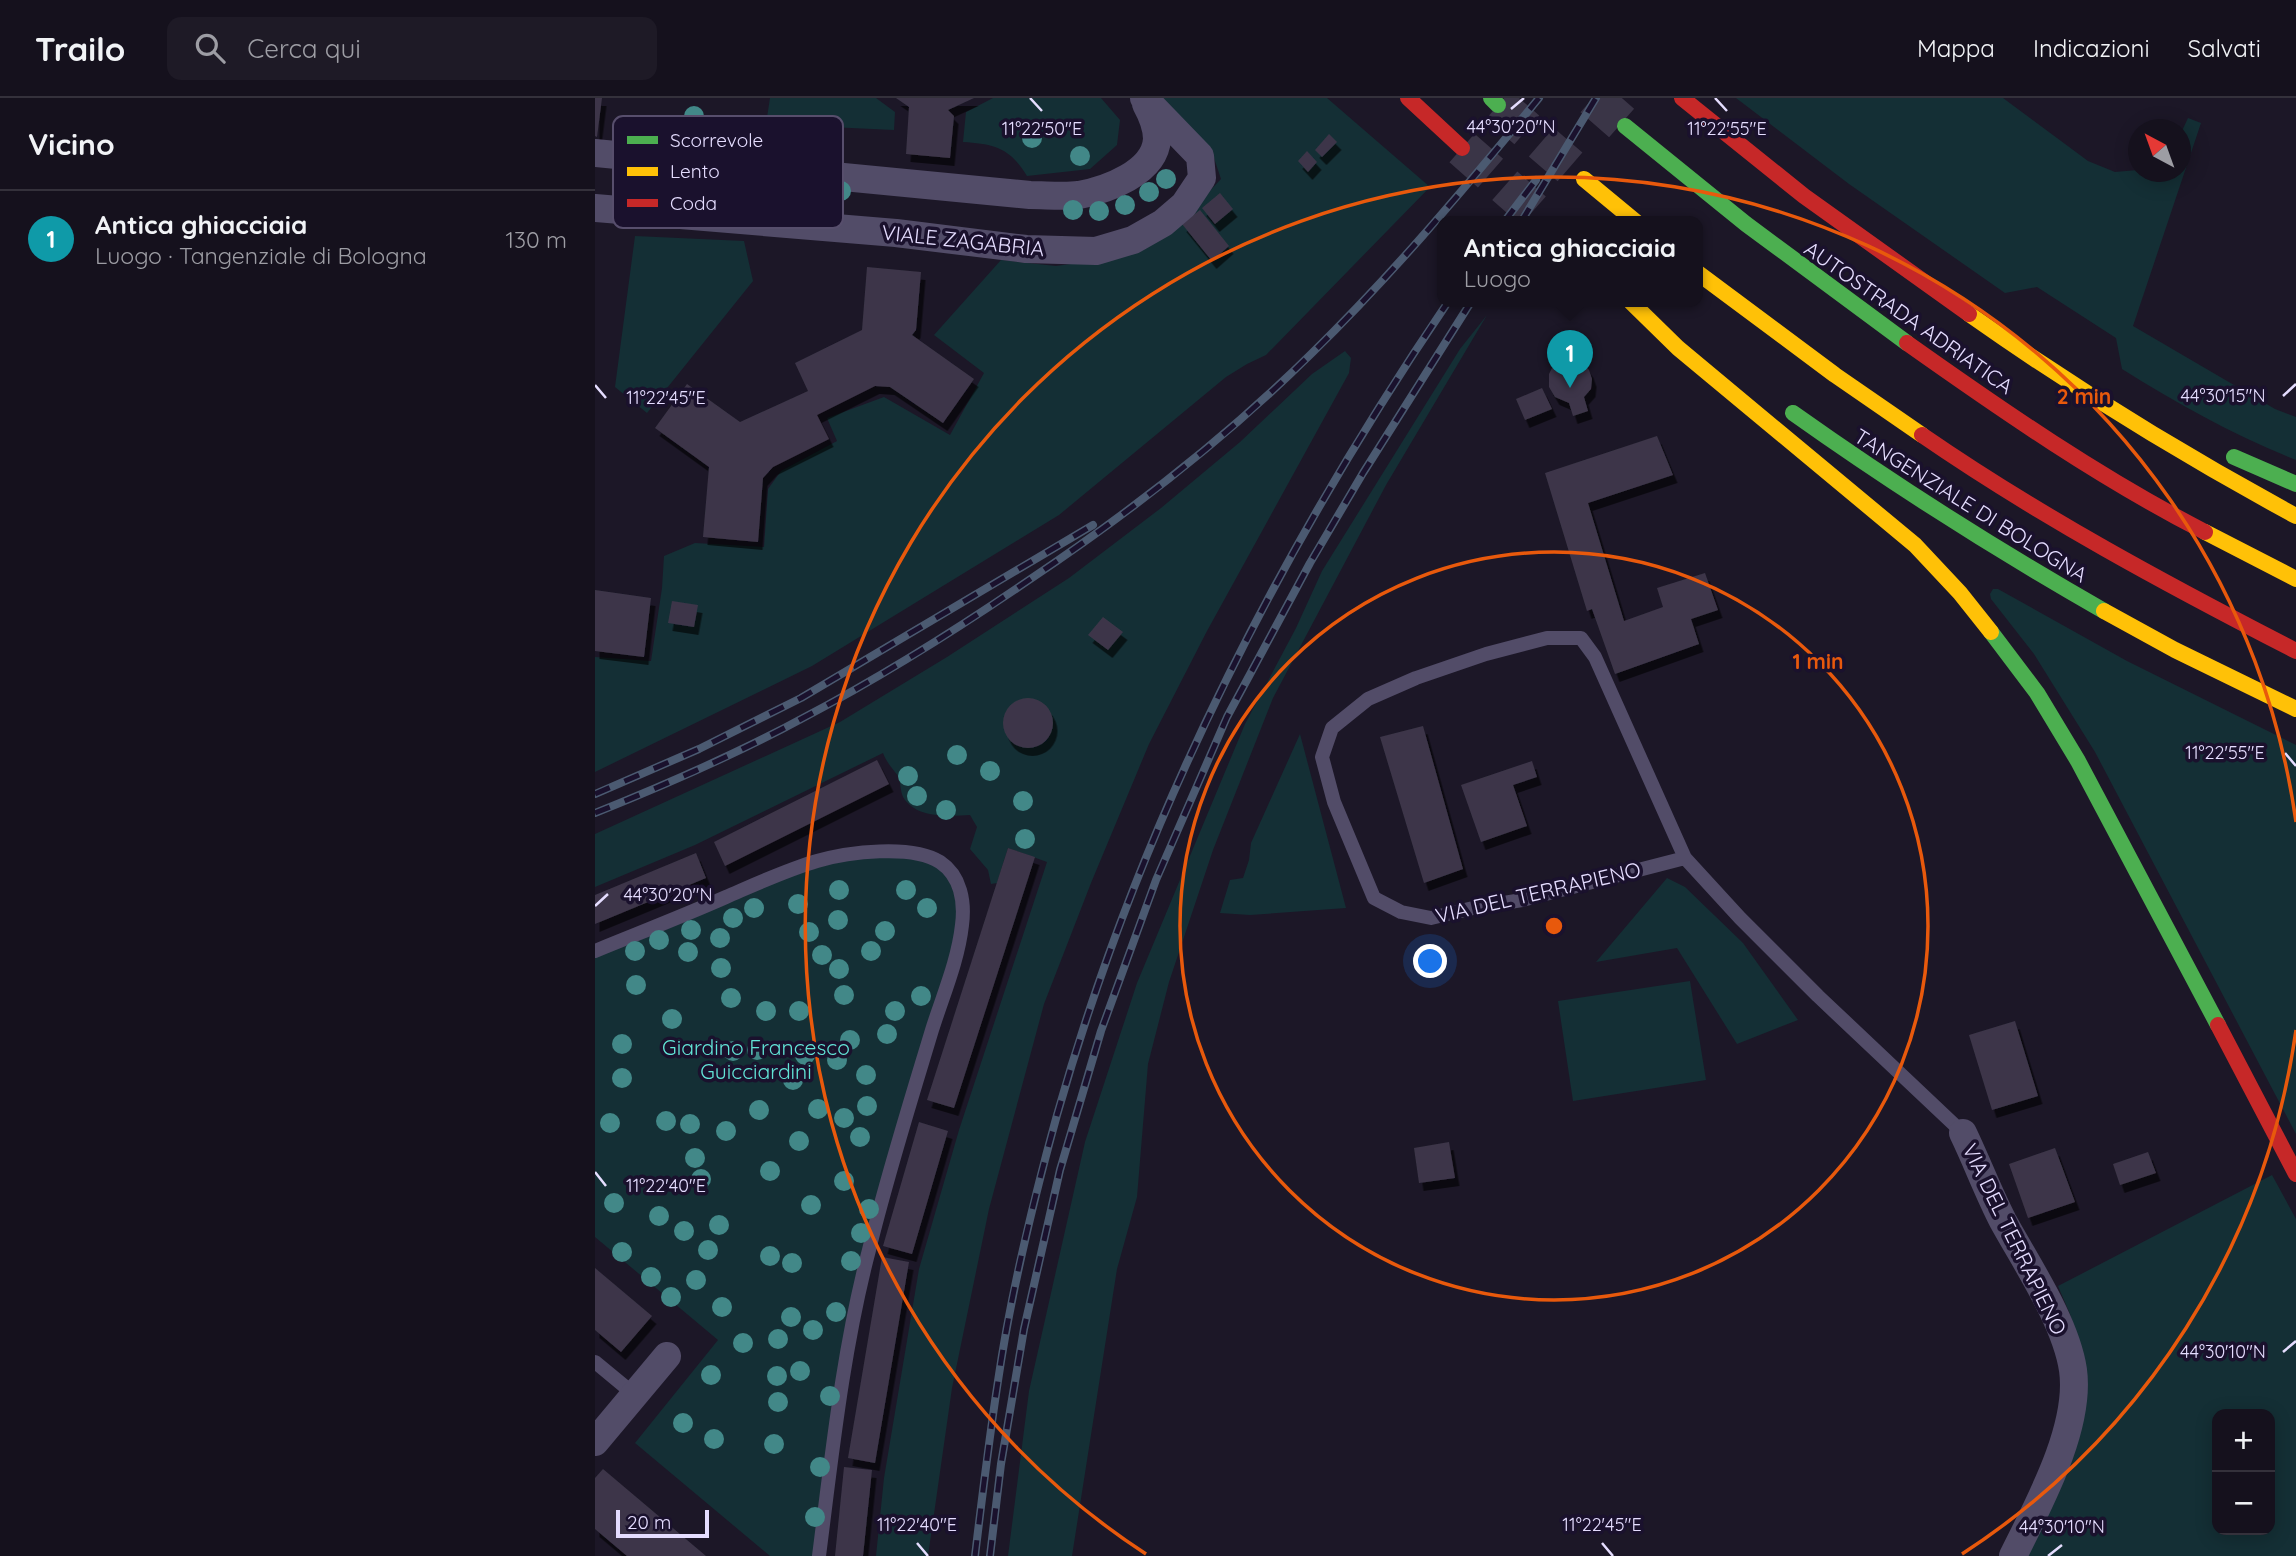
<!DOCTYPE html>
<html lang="it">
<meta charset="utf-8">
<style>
:root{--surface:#15111d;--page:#1e1a26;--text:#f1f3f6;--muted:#9d9da4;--line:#34313b;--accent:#9f98b3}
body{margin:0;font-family:Quicksand,sans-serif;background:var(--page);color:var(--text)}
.controls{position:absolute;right:21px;bottom:21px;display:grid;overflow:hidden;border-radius:14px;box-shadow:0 4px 18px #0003}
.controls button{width:63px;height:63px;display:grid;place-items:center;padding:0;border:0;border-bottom:2px solid var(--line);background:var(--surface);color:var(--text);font:35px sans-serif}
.compass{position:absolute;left:1533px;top:21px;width:63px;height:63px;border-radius:50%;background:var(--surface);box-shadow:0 4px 18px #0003;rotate:319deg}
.scale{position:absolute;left:21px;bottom:18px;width:93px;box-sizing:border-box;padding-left:7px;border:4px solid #e5ddff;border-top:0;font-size:19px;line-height:24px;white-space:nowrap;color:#e5ddff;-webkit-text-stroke:5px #1a112d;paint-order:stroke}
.you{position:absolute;left:836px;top:864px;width:24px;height:24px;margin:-18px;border:5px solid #fff;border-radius:50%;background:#1a73e8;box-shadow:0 0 0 10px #1a73e833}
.badge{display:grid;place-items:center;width:46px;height:46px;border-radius:50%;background:var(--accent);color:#fff;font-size:23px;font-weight:700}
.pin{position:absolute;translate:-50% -58px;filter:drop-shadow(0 2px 4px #0008)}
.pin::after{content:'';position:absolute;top:37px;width:24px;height:21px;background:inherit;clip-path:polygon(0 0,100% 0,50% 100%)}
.popup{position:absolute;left:842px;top:118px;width:266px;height:91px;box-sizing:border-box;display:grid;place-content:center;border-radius:14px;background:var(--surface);filter:drop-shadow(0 2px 5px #0005);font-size:23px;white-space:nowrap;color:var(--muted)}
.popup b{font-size:26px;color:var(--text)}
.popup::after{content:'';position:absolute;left:50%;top:100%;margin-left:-14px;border:14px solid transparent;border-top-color:var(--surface)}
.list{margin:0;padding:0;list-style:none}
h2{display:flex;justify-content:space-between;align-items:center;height:91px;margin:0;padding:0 28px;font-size:30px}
h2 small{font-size:23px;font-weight:400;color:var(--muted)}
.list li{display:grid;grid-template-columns:46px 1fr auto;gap:21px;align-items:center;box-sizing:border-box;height:98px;padding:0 28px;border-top:2px solid var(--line)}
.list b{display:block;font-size:26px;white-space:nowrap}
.list p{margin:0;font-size:23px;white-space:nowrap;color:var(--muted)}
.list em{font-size:23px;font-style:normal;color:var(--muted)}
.icon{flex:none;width:38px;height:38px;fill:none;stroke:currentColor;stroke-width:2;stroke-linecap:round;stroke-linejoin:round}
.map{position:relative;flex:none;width:1701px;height:1458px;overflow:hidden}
header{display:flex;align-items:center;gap:42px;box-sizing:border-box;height:98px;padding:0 35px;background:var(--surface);border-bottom:2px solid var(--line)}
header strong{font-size:33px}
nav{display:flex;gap:38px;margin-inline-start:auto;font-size:24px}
.search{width:490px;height:63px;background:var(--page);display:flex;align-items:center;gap:18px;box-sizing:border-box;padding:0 24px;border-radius:14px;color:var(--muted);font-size:26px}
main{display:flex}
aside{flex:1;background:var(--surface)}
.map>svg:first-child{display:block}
.green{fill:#142f35;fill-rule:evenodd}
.building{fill:#3c3648;filter:url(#shadow)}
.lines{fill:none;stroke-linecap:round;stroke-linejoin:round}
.highway-tunnel{stroke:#3a3547;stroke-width:38;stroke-dasharray:38 19;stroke-linecap:butt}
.lane{stroke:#524c68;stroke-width:14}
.street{stroke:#524c68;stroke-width:28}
.fast{stroke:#4caf50;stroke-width:16}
.slow{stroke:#ffc107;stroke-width:16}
.jam{stroke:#c62828;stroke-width:16}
.rail-casing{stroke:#4b5a71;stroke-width:8}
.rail{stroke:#1a112d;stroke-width:5;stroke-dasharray:16;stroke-linecap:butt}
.tree{fill:#428888}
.ticks{fill:none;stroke:#e5ddff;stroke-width:2.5}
.ring{fill:none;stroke:#e8590c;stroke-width:3.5}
.labels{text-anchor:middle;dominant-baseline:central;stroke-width:7;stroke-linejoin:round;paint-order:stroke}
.street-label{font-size:21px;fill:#e5ddff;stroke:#1a112d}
.park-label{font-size:21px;fill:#62e5d7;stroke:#1a112d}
.key{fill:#1a112d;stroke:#574e6c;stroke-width:2}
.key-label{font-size:19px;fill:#e5ddff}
.ticks-label{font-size:18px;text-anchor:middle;fill:#e5ddff;stroke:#1a112d;stroke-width:7;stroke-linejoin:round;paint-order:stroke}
.centre{fill:#e8590c;stroke:#1a112d;stroke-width:3.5}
.ring-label{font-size:21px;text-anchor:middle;font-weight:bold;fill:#e8590c;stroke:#1a112d;stroke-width:7;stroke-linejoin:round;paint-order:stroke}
</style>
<header>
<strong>Trailo</strong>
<div class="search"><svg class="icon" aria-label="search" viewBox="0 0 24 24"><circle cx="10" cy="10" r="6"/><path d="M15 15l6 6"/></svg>Cerca qui</div>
<nav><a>Mappa</a><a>Indicazioni</a><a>Salvati</a></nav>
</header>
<main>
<aside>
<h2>Vicino<small></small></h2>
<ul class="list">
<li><span class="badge" style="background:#0f9aa8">1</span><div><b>Antica ghiacciaia</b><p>Luogo · Tangenziale di Bologna</p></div><em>130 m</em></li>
</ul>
</aside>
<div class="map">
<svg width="1701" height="1458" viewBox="0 0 1701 1458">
<defs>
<filter id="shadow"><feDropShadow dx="4.5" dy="8" stdDeviation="0" flood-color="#0009"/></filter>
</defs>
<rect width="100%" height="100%" fill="#1c1727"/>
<path class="green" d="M175,0h106l19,14 -1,18 -128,-6z
M398,0h108l19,22 -3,25 -27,24 -63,7c-17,-28 -32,-32 -64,-34l3,-30z
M568,0h164l103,89 -164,168 -19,9 -21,13 -167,138 -247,151 -217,106v-115l56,4 11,-73 2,-32 31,-13 69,4 4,-58 13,-18 56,-30 -10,-23 57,-21 66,38 34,-62 -50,-38 67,-75 55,6 58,-8 55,-24 52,-55 -10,-30z
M1141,0h267l85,63 27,11 23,-2 43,2v-39l7,-15 13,5 -68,203 142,83 21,8v43c-61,-24 -118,-56 -174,-91l-6,-31 -79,-51 -32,6 -156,-109z
M40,138l109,5 9,40 -106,132 -32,-26z
M892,217l-101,170 -113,213 -60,152 -44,132 -21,82 -11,133 -20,72 -45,287h-64l21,-165 56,-249 52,-159 108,-259 51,-96 26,-57 138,-222z
M750,253l6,7 -2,15 -142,258 -58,113 -58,139 -47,121 -55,205 -37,179 -24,168h-52l8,-78 35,-209 40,-139 88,-268 -39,-14 -11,35 -6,1 -3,-14 -18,-21 7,-22 -7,-12c-21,1 -54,4 -67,-18 -3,-6 -2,-15 -5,-21 -6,-8 -11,-13 -15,-23l-188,92 -100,42v-53l245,-112 107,-65 122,-79 92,-70 79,-66 72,-68z
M1398,491h5l129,72 169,84v389l-201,-382 -61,-98 -43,-55 -1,-5z
M705,636l46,174 -96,7 -30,-2 10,-33 13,-2 6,-18 2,-17z
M273,755l71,8 25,47 -96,344 -49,304h-49l-135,-113 83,-103 -123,-103v-286l152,-63z
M1072,780l18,9 58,56 55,77 -61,24 -60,-96 -81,14z
M1095,883l16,99 -133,21 -15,-100z
M1677,1077l24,44v337h-270l59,-186 -15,-56 -12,-28zM1622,1316h53v116h-53z"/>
<path class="building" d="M0,0h7l-5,39 -2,-1z
M301,0h78l-26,12 6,6 -4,42 -44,-4 3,-47z
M734,36l8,8 -15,15 -7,-7z
M712,53l10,11 -9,10 -10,-11z
M625,95l13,16 -18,15 -13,-16z
M605,112l29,36 -17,15 -30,-37z
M272,169l54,5 -5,58 -4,5 62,44 -31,44 -53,-36 -15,-1 -58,29 12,24 -56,28 -10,11 -5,64 -55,-5 6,-70 -54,-39 32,-44 53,38 68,-31 -13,-28 67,-33z
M970,261h9l9,3 6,8 3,9 -1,10 -7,8 4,14 -15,5 -4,-13 -14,-6 -6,-10v-13l3,-6z
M947,290l10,21 -27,11 -9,-21z
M1062,338l16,39 -85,28 36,118 39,-14 -6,-19 48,-15 13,37 -27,9 8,25 -84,30 -23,-65 -5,2 -42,-138z
M0,492l56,8 -7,59 -49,-6z
M77,503l26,4 -4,22 -26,-4z
M508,519l20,15 -15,18 -20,-15z
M408 625a25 25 0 1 1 50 0a25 25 0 1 1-50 0Z
M828,628l40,143 -39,14 -44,-146z
M282,662l12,24 -164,82 -11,-24z
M937,663l5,16 -24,8 14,41 -46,16 -20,-57z
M413,750l27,9 -81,251 -27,-8z
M101,755l10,25 -111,46v-29z
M1420,923l23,75 -46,14 -23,-75z
M324,1024l29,9 -36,123 -29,-8z
M854,1044l6,36 -36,5 -5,-35z
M1460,1050l20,54 -47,16 -19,-54z
M1553,1054l8,21 -36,12 -7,-21z
M287,1159l27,5 -34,201 -27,-5z
M0,1170l57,48 -31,36 -26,-22z
M249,1369l28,3 -9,86h-28z
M8,1371l103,87h-79l-32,-27v-51z"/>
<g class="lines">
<path class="highway-tunnel" d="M998,0l32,28
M903,7l86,74
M867,50l84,74"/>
<path class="lane" d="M1090,760l-163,42 -49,8 -42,10 -30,-6 -27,-14 -40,-96 -12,-45 10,-29 36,-29 48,-21 70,-24 61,-16h34l14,19 90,201 55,60 78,78 145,137
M0,853c44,-18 88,-35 131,-54 30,-13 60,-27 91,-36 31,-9 95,-17 123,1 21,14 25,40 22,63 -4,36 -19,70 -30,105 -22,73 -45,146 -63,220 -26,99 -37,204 -50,306
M0,1264l40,33"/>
<path class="street" d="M0,55l435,42c16,0 33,2 49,0 27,-5 76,-22 78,-56 0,-13 -5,-24 -11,-35
M0,110l301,25 130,16 70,2 37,-11 30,-17 21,-18 18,-27 -2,-22 -56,-58
M1368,1035c14,29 25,59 40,88 23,42 63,101 70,149 8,58 -35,135 -60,186
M0,1344l72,-86"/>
<path class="fast" d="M896,0l7,7
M1030,28l121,98 161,119
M1198,315c100,71 204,137 311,198
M1639,359l62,27
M1396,534l46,61 41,68 140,264"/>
<path class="slow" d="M989,81l52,43
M1103,175l137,102 87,60
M1036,204l47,46 237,197 45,48 31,39
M1374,216c105,74 214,141 327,202
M1610,434l91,47
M1509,513l71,39 121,59"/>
<path class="jam" d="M813,0l54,50
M1087,0l122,98 165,118
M1312,245c96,68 193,135 298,189
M1327,337c119,82 246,150 374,216
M1623,927l78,149"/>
<g class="rail-casing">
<path id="rail" d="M909,124l32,-42
M926,124l75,-124
M0,696l104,-45 102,-51 292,-173
M0,715c70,-28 142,-59 208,-95 78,-41 153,-88 226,-138 100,-67 196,-141 282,-226 82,-80 155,-167 228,-256
M380,1458c7,-58 14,-117 23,-175 13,-90 35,-179 59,-266 82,-290 222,-564 391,-813
M395,1458l11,-92 23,-135 36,-159 41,-139 55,-151 71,-163 83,-154 53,-90 108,-171"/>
</g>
<use href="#rail" class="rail"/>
</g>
<g class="tree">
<circle cx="99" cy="18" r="10"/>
<circle cx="170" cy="39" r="10"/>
<circle cx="437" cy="40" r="10"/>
<circle cx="485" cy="58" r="10"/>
<circle cx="34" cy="76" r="10"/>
<circle cx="76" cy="79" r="10"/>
<circle cx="571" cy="81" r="10"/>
<circle cx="115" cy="82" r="10"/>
<circle cx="155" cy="85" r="10"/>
<circle cx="213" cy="90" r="10"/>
<circle cx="246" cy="93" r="10"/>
<circle cx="554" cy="94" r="10"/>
<circle cx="530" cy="107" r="10"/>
<circle cx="478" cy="112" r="10"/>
<circle cx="504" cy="113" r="10"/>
<circle cx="362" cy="657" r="10"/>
<circle cx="395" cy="673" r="10"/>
<circle cx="313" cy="678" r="10"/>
<circle cx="322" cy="698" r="10"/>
<circle cx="428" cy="703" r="10"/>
<circle cx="351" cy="712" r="10"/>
<circle cx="430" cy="741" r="10"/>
<circle cx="244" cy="792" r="10"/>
<circle cx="311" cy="792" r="10"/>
<circle cx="203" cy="806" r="10"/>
<circle cx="159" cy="810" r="10"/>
<circle cx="332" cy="810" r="10"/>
<circle cx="138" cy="820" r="10"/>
<circle cx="243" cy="822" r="10"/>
<circle cx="96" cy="832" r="10"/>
<circle cx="290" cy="833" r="10"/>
<circle cx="214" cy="834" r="10"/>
<circle cx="125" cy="840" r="10"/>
<circle cx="64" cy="842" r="10"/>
<circle cx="40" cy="853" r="10"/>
<circle cx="276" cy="853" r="10"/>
<circle cx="93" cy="854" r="10"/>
<circle cx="227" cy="857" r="10"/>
<circle cx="126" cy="870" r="10"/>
<circle cx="244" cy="871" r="10"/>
<circle cx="41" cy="887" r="10"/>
<circle cx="249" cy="897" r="10"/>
<circle cx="326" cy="898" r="10"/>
<circle cx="136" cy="900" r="10"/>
<circle cx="171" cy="913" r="10"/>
<circle cx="204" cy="913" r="10"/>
<circle cx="300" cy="913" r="10"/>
<circle cx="77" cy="921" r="10"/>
<circle cx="292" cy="936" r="10"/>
<circle cx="255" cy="942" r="10"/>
<circle cx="27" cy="946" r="10"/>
<circle cx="162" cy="952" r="10"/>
<circle cx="138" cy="953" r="10"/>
<circle cx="210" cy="957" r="10"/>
<circle cx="242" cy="962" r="10"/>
<circle cx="271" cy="977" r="10"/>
<circle cx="27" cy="980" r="10"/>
<circle cx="198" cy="982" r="10"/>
<circle cx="272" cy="1008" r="10"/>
<circle cx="223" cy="1011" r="10"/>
<circle cx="164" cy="1012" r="10"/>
<circle cx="249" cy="1020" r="10"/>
<circle cx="71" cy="1023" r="10"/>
<circle cx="15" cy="1025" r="10"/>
<circle cx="95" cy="1026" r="10"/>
<circle cx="131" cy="1033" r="10"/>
<circle cx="265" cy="1039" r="10"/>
<circle cx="204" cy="1043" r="10"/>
<circle cx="100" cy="1060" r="10"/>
<circle cx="175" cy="1073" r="10"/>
<circle cx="106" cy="1081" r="10"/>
<circle cx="249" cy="1083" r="10"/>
<circle cx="19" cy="1105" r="10"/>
<circle cx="216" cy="1107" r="10"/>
<circle cx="274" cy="1111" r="10"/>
<circle cx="64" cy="1118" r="10"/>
<circle cx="124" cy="1127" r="10"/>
<circle cx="89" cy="1133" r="10"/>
<circle cx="266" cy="1135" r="10"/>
<circle cx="113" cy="1152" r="10"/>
<circle cx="27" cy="1154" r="10"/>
<circle cx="175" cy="1158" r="10"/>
<circle cx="256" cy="1163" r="10"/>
<circle cx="197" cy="1165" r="10"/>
<circle cx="56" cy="1179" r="10"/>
<circle cx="101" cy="1182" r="10"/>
<circle cx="76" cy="1199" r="10"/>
<circle cx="127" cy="1209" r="10"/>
<circle cx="241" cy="1214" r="10"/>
<circle cx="196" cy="1219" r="10"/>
<circle cx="218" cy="1232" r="10"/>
<circle cx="183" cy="1241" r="10"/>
<circle cx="148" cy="1245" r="10"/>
<circle cx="205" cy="1273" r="10"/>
<circle cx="116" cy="1277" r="10"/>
<circle cx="182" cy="1278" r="10"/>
<circle cx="235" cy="1298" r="10"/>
<circle cx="183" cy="1304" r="10"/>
<circle cx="88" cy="1325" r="10"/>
<circle cx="119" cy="1341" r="10"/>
<circle cx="179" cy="1346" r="10"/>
<circle cx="225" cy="1369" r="10"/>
<circle cx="220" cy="1419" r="10"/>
</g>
<path class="ticks" d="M435,0l12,13M1120,0l12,13M916,11l13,-11M0,287l11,13M1688,298l13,-12M1690,655l11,13M0,808l13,-12M0,1074l11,14M1688,1254l13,-11M322,1445l11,13M1007,1445l11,13M1453,1458l14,-11"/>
<g class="ring">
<circle cx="959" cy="828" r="374"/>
<path d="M1701 932A749 749 0 0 1 1367 1456M551 1456A749 749 0 1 1 1701 724"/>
</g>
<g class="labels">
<g class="street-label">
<text transform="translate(368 142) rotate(6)">VIALE ZAGABRIA</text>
<text transform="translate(1314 219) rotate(35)">AUTOSTRADA ADRIATICA</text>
<text transform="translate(1376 407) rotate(32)">TANGENZIALE DI BOLOGNA</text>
<text transform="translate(943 794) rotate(-13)">VIA DEL TERRAPIENO</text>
<text transform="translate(1420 1141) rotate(64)">VIA DEL TERRAPIENO</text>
</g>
<g class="park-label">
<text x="161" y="949">Giardino Francesco<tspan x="161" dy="24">Guicciardini</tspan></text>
</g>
</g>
<rect x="18" y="18" width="230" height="112" rx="10" class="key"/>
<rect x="32" y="38" width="31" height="8" fill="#4caf50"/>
<rect x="32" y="69" width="31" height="9" fill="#ffc107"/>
<rect x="32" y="101" width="31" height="8" fill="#c62828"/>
<g class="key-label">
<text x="75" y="49">Scorrevole</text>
<text x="75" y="80">Lento</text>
<text x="75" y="112">Coda</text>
</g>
<g class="ticks-label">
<text x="916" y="35">44°30'20"N</text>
<text x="1132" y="37">11°22'55"E</text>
<text x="447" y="37">11°22'50"E</text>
<text x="1628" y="304">44°30'15"N</text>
<text x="71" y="306">11°22'45"E</text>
<text x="1630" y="661">11°22'55"E</text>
<text x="73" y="803">44°30'20"N</text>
<text x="71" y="1094">11°22'40"E</text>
<text x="1628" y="1260">44°30'10"N</text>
<text x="322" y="1433">11°22'40"E</text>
<text x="1007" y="1433">11°22'45"E</text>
<text x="1467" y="1435">44°30'10"N</text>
</g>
<circle cx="959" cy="828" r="10" class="centre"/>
<g class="ring-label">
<text x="1489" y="306">2 min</text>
<text x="1223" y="571">1 min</text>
</g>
</svg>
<div class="controls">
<button>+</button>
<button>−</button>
</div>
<svg class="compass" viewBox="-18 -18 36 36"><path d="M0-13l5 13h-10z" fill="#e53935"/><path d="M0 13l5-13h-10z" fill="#9d9da4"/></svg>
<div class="scale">20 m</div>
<div class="you"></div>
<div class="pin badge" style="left:975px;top:290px;background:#0f9aa8">1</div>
<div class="popup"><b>Antica ghiacciaia</b>Luogo</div>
</div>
</main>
